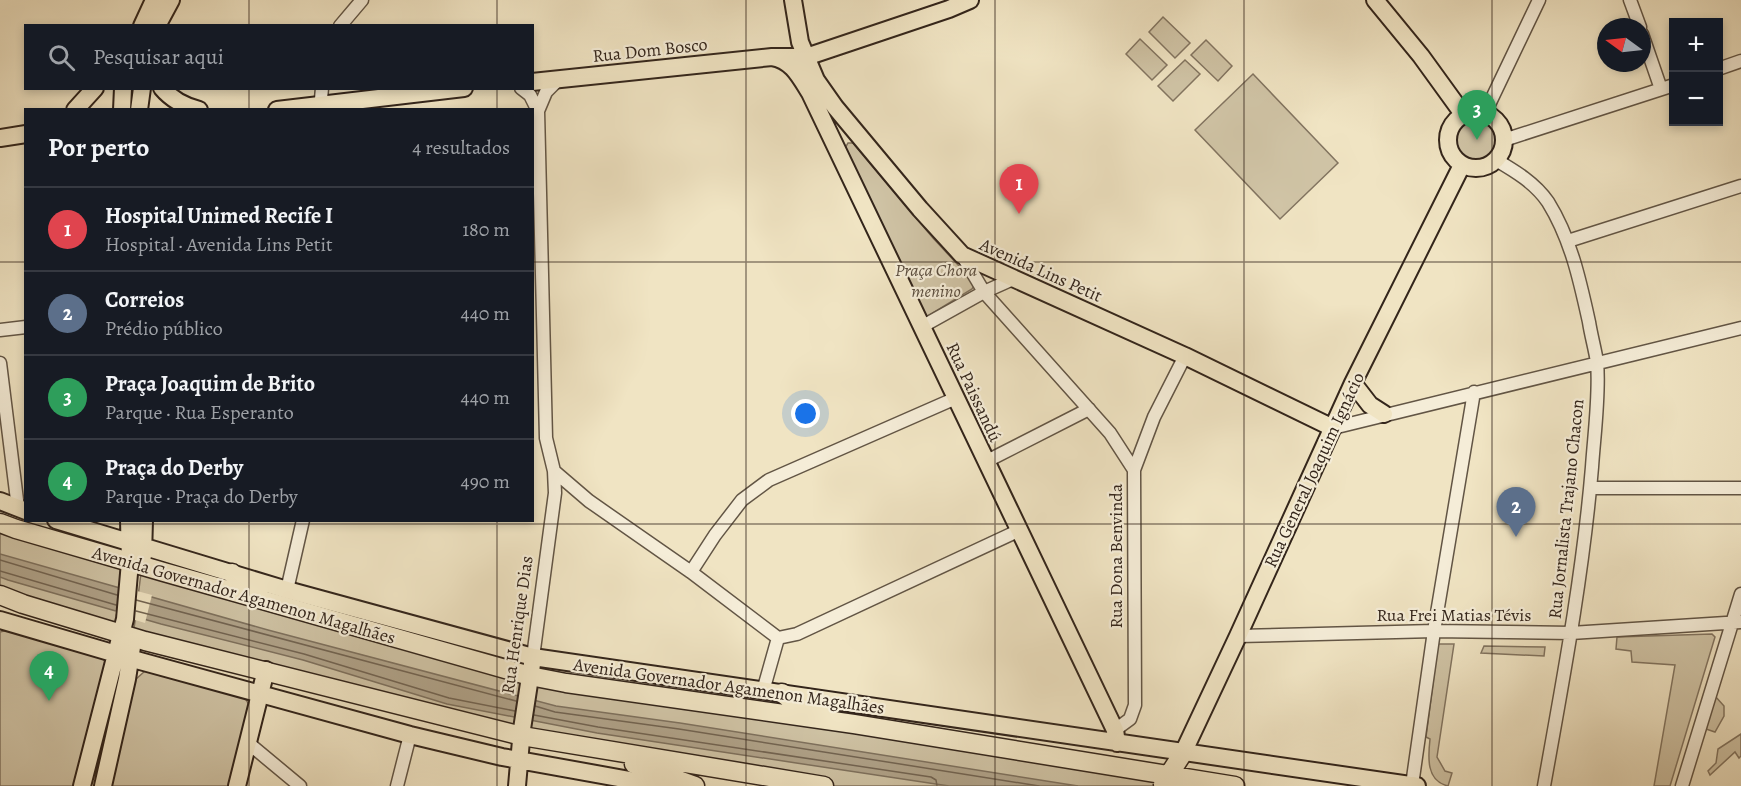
<!DOCTYPE html>
<html lang="pt">
<meta charset="utf-8">
<style>
:root{--surface:#171b24;--page:#242831;--text:#f1f3f6;--muted:#9ea1a6;--line:#363941;--accent:#c59692}
body{margin:0;font-family:Alegreya,serif;background:var(--page);color:var(--text)}
.controls{position:absolute;right:18px;top:18px;display:grid;overflow:hidden;border-radius:0px;box-shadow:0 3px 9px #0003}
.controls button{width:54px;height:54px;display:grid;place-items:center;padding:0;border:0;border-bottom:2px solid var(--line);background:var(--surface);color:var(--text);font:30px sans-serif}
.compass{position:absolute;left:1597px;top:18px;width:54px;height:54px;border-radius:50%;background:var(--surface);box-shadow:0 3px 9px #0003;rotate:285deg}
.you{position:absolute;left:806px;top:414px;width:21px;height:21px;margin:-15px;border:4px solid #fff;border-radius:50%;background:#1a73e8;box-shadow:0 0 0 9px #1a73e833}
.badge{display:grid;place-items:center;width:39px;height:39px;border-radius:50%;background:var(--accent);color:#fff;font-size:20px;font-weight:700}
.pin{position:absolute;translate:-50% -50px;filter:drop-shadow(0 2px 3px #0008)}
.pin::after{content:'';position:absolute;top:32px;width:21px;height:18px;background:inherit;clip-path:polygon(0 0,100% 0,50% 100%)}
.list{margin:0;padding:0;list-style:none}
h2{display:flex;justify-content:space-between;align-items:center;height:78px;margin:0;padding:0 24px;font-size:26px}
h2 small{font-size:20px;font-weight:400;color:var(--muted)}
.list li{display:grid;grid-template-columns:39px 1fr auto;gap:18px;align-items:center;box-sizing:border-box;height:84px;padding:0 24px;border-top:2px solid var(--line)}
.list b{display:block;font-size:22px;white-space:nowrap}
.list p{margin:0;font-size:20px;white-space:nowrap;color:var(--muted)}
.list em{font-size:20px;font-style:normal;color:var(--muted)}
.icon{flex:none;width:33px;height:33px;fill:none;stroke:currentColor;stroke-width:2;stroke-linecap:round;stroke-linejoin:round}
.map{position:relative;flex:none;width:1741px;height:786px;overflow:hidden}
.search{position:absolute;background:var(--surface);box-shadow:0 3px 9px #0003;left:24px;top:24px;width:510px;height:66px;display:flex;align-items:center;gap:15px;box-sizing:border-box;padding:0 21px;border-radius:0px;color:var(--muted);font-size:22px}
.panel{position:absolute;background:var(--surface);box-shadow:0 3px 9px #0003;left:24px;top:108px;width:510px;height:414px;border-radius:0px}
.map>svg:first-child{display:block}
.green{fill:#d0c4a6;stroke:#827460;stroke-width:1.5}
.water{fill:#b0a38a;stroke:#7e715e;stroke-width:1.5}
.pier{fill:#f0e4c3}
.lines{fill:none;stroke-linecap:round;stroke-linejoin:round}
.shore{stroke:#726452;stroke-width:1.5}
.minor-casing{stroke:#625545;stroke-width:15}
.major-casing{stroke:#33251b;stroke-width:20}
.highway-casing{stroke:#33251b;stroke-width:21}
.minor{stroke:#f5edd8;stroke-width:12}
.major{stroke:#f0e4c3;stroke-width:16}
.highway{stroke:#f0e4c3;stroke-width:18}
.grid{fill:none;stroke:#33251b;stroke-width:1.5;stroke-opacity:0.55}
.labels{text-anchor:middle;dominant-baseline:central;stroke-width:4.5;stroke-linejoin:round;paint-order:stroke}
.street-label{font-size:18px;fill:#33251b;stroke:#f5edd8}
.park-label{font-size:18px;font-style:italic;fill:#5a4d3e;stroke:#f5edd8}
</style>
<div class="map">
<svg width="1741" height="786" viewBox="0 0 1741 786">
<rect width="100%" height="100%" fill="#f0e4c3"/>
<filter id="stains"><feTurbulence type="fractalNoise" baseFrequency=".00333" numOctaves="4"/><feColorMatrix values="0 0 0 0 .2 0 0 0 0 .09 0 0 0 0 .02 0 0 0 .5 -.17"/></filter>
<radialGradient id="worn" r=".72"><stop offset=".6" stop-color="#630" stop-opacity="0"/><stop offset="1" stop-color="#630" stop-opacity=".3"/></radialGradient>
<path class="green" d="M1163,17l27,26 -15,15 -26,-26z
M1140,39l27,26 -15,15 -26,-26z
M1206,40l26,26 -14,15 -27,-26z
M1185,60l15,14 -27,27 -15,-15z
M1253,74l85,89 -58,56 -85,-89z
M1455 139a22 22 0 1 1 44 0a22 22 0 1 1-44 0Z
M848,143h5l80,95 39,42 2,6 -2,3 -44,27 -4,-1 -79,-167z
M0,523l130,39 -8,72 -122,-39z
M142,565l388,111 702,110h-408l-216,-35 -475,-114z
M8,630l93,27 6,6 -2,19 -13,34 -17,70h-75v-154z
M1712,634l3,3 -45,149h-16l21,-121 -43,-3 -1,-11 -15,-2 1,-12z
M1438,644h16l-17,113 8,14 7,2 -4,13c-22,-5 -20,-29 -18,-47l-4,-2z
M1484,646l61,1 -1,9 -63,-3z
M145,671l100,27 4,7 -18,81h-122l26,-106z
M1715,696l9,10v10l-9,16 -9,-3z
M1741,734v22l-2,2 -4,-6 -25,23 -2,-4 8,-8 2,-14z"/>
<path class="water" d="M0,554l268,76 288,76 124,17 398,63h-129l-352,-53 -150,-29 -144,-44 -142,-36 -153,-44 -8,-3z"/>
<path class="pier" d="M122,587l30,8 -7,28 -30,-9z"/>
<g class="lines">
<path class="shore" d="M0,560l117,35
M0,571l116,34
M136,600l380,101
M136,611l168,43 145,44 66,13
M535,706l20,6 124,17 360,57
M534,715l64,12 333,50 5,3 1,6"/>
<g class="minor-casing">
<path id="minor" d="M1630,0l10,27
M340,26l22,-26
M1642,34l19,55
M1718,69l23,-8
M521,88l9,7 8,16
M320,110l2,-22
M1485,113l54,-113
M1504,140l170,-55
M1496,160c19,11 39,23 52,42 23,37 32,79 41,120 2,13 6,27 8,40 3,31 -3,74 -5,105 -9,107 -29,213 -48,319
M1568,241l173,-55
M962,255l22,37 126,141 24,37 1,235 -5,14 -15,11
M923,326l61,-34 29,-13
M0,330l26,-3
M0,363l18,145
M1333,428l408,-100
M985,462l104,-53
M1134,470l20,-53 31,-61
M554,471l35,30 102,71 87,66 19,-4 223,-104
M1590,488h151
M691,572l24,-37 27,-35 27,-20 187,-82
M287,590l16,-70
M1238,636l196,-5 137,2 170,-11
M533,657l22,-164 -1,-22 -8,-33 -8,-327 8,-19 13,-13
M763,691l15,-53
M247,742l53,44
M1412,785l22,-154 40,-239
M397,786l13,-51
M1682,786l59,-192"/>
</g>
<g class="major-casing">
<path id="major" d="M793,0l7,42 16,38 19,27 85,102 42,46 223,101 148,72
M1375,0l46,56 42,58
M142,26l12,-26
M157,26l14,-26
M772,57c20,3 28,20 38,36l305,637 2,13
M532,82l240,-25h34l143,-48 21,-9
M162,88c10,12 22,18 37,22
M75,110l20,-22
M122,110l1,-22
M139,110l3,-22
M277,110l187,-22
M1448 140a28 28 0 1 1 56 0a28 28 0 1 1-56 0Z
M0,138l26,-4
M1353,383l17,22 14,9
M0,501l26,10
M56,520l231,70 246,67 884,129
M143,556l1,-36
M0,620l140,41 270,74 92,22 161,29
M1183,753l55,-117 115,-253 109,-218
M82,786l43,-167 5,-57 -1,-42
M103,786l24,-107 5,-32
M237,786l29,-116
M517,786l5,-57 10,-65"/>
</g>
<g class="highway-casing">
<path id="highway" d="M0,523l16,6c171,50 342,99 514,147l36,7 288,41 381,62
M232,573l8,9 18,10
M0,595l23,9 122,37 377,95 302,50
M782,693l12,9 31,9
M634,764l61,22
M1163,784l20,-31
M1411,786h2"/>
</g>
<use href="#minor" class="minor"/>
<use href="#major" class="major"/>
<use href="#highway" class="highway"/>
</g>
<path class="grid" d="M249,0v26M497,0v26M746,0v786M995,0v786M1244,0v786M1492,0v786M249,88v22M497,88v22M0,262h26M532,262h1209M249,520v266M497,520v266M0,524h1741"/>
<g class="labels">
<g class="street-label">
<text transform="translate(650 50) rotate(-6)">Rua Dom Bosco</text>
<text transform="translate(1041 270) rotate(24)">Avenida Lins Petit</text>
<text transform="translate(974 392) rotate(65)">Rua Paissandú</text>
<text transform="translate(1314 470) rotate(-65)">Rua General Joaquim Ignácio</text>
<text transform="translate(1566 509) rotate(-84)">Rua Jornalista Trajano Chacon</text>
<text transform="translate(1116 556) rotate(-90)">Rua Dona Benvinda</text>
<text transform="translate(244 595) rotate(16)">Avenida Governador Agamenon Magalhães</text>
<text x="1454" y="615">Rua Frei Matias Tévis</text>
<text transform="translate(517 625) rotate(-82)">Rua Henrique Dias</text>
<text transform="translate(729 686) rotate(8)">Avenida Governador Agamenon Magalhães</text>
</g>
<g class="park-label">
<text x="936" y="270">Praça Chora<tspan x="936" dy="21">menino</tspan></text>
</g>
</g>
<rect width="100%" height="100%" filter="url(#stains)"/>
<rect width="100%" height="100%" fill="url(#worn)"/>
</svg>
<div class="controls">
<button>+</button>
<button>−</button>
</div>
<svg class="compass" viewBox="-18 -18 36 36"><path d="M0-13l5 13h-10z" fill="#e53935"/><path d="M0 13l5-13h-10z" fill="#9ea1a6"/></svg>
<div class="you"></div>
<div class="pin badge" style="left:1019px;top:214px;background:#e0444e">1</div>
<div class="pin badge" style="left:1516px;top:537px;background:#5c6f8a">2</div>
<div class="pin badge" style="left:1477px;top:140px;background:#2e9e5b">3</div>
<div class="pin badge" style="left:49px;top:701px;background:#2e9e5b">4</div>
<div class="search"><svg class="icon" aria-label="search" viewBox="0 0 24 24"><circle cx="10" cy="10" r="6"/><path d="M15 15l6 6"/></svg>Pesquisar aqui</div>
<section class="panel">
<h2>Por perto<small>4 resultados</small></h2>
<ul class="list">
<li><span class="badge" style="background:#e0444e">1</span><div><b>Hospital Unimed Recife I</b><p>Hospital · Avenida Lins Petit</p></div><em>180 m</em></li>
<li><span class="badge" style="background:#5c6f8a">2</span><div><b>Correios</b><p>Prédio público</p></div><em>440 m</em></li>
<li><span class="badge" style="background:#2e9e5b">3</span><div><b>Praça Joaquim de Brito</b><p>Parque · Rua Esperanto</p></div><em>440 m</em></li>
<li><span class="badge" style="background:#2e9e5b">4</span><div><b>Praça do Derby</b><p>Parque · Praça do Derby</p></div><em>490 m</em></li>
</ul>
</section>
</div>
